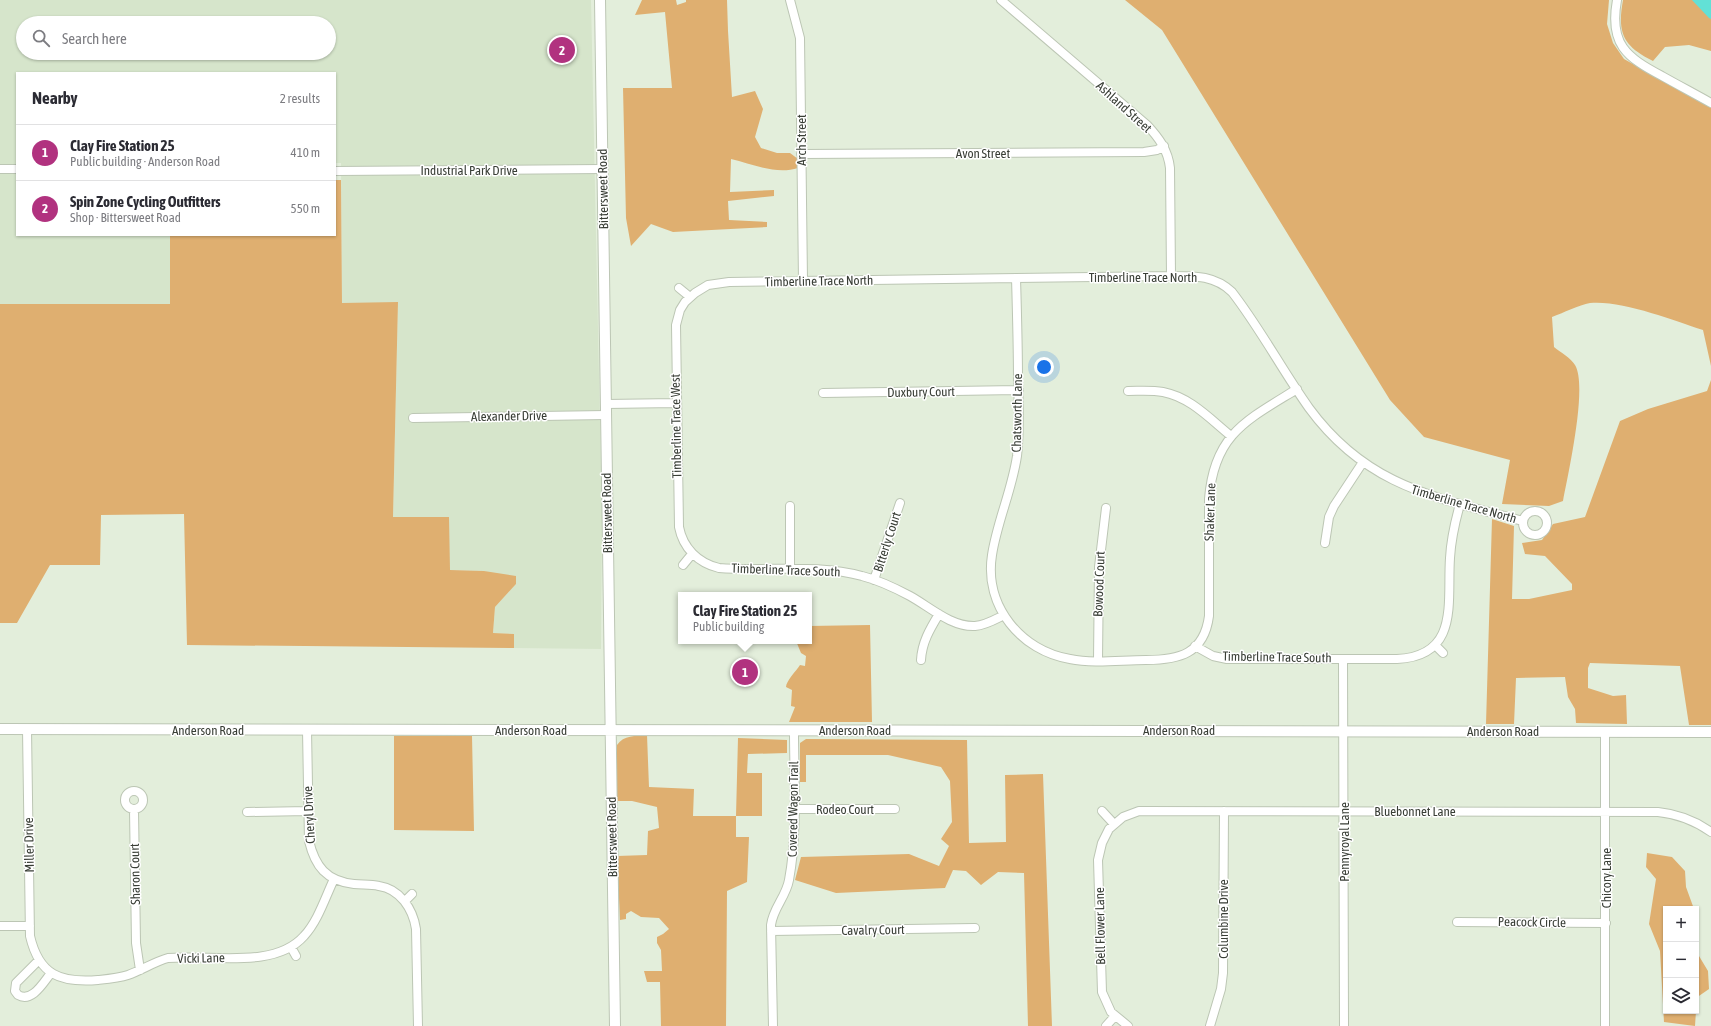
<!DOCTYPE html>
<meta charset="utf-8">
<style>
:root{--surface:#fff;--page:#f2f2f3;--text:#2b2b33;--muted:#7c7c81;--line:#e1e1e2;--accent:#b1327f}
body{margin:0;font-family:"Asap Condensed",sans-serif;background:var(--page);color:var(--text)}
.controls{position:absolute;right:12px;bottom:12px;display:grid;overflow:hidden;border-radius:0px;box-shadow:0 1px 3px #0004}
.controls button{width:36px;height:36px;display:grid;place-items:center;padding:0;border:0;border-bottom:1px solid var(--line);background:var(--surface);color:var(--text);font:20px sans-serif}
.you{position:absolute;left:1044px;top:367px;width:14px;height:14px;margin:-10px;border:3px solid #fff;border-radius:50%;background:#1a73e8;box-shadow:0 0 0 6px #1a73e833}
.badge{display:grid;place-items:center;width:26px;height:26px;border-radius:50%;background:var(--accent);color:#fff;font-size:13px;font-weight:700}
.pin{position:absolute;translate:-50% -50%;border:2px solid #fff;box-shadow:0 1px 4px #0006}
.popup{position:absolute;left:678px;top:592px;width:134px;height:52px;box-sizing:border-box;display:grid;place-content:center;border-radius:0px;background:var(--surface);filter:drop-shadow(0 1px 3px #0005);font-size:13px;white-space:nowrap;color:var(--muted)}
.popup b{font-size:15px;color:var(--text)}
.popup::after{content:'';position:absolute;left:50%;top:100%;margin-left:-8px;border:8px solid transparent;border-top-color:var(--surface)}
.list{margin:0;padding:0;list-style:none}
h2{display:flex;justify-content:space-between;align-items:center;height:52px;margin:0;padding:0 16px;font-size:17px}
h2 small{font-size:13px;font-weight:400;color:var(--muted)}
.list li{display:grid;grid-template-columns:26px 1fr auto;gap:12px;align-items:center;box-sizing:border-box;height:56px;padding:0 16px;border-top:1px solid var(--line)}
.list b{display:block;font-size:15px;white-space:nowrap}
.list p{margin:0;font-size:13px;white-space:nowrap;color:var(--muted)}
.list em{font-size:13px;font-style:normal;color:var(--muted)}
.icon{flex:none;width:22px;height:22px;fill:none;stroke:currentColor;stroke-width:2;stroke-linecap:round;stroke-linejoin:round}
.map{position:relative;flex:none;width:1711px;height:1026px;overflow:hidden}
.search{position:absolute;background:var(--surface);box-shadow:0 1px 3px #0004;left:16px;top:16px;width:320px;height:44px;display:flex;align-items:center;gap:10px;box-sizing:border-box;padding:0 14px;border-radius:22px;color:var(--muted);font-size:15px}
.panel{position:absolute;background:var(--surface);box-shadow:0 1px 3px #0004;left:16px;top:72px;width:320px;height:164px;border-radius:0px}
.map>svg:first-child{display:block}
.built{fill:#d6e5cb;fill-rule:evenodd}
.green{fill:#dfaf70}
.water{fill:#62e1d6}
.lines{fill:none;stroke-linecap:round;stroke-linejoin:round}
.minor-casing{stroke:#bcc6b4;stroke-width:10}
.tertiary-casing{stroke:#bcc6b4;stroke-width:12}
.minor{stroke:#fff;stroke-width:8}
.tertiary{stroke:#fff;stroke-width:10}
.labels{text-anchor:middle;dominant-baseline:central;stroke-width:3;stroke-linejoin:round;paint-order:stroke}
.street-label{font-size:13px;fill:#393e36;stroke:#fff}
</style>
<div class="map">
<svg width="1711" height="1026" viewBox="0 0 1711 1026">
<rect width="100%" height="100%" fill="#e3eedb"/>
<path class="built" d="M0,0h591l11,517 -1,132 -87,-1v-14l-21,-1 2,-26 21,-23 -32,-13 -35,-1v-53h-56l5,-214h-56l-1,-140h-6v-90h-318v162h153v69h-170zM23,23h306v30h-306z"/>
<path class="green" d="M642,0h34l1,5 9,-3v-2h41l1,31 4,66 23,-6 8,18 -8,28 6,11 16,5h13l8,6v9c-22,7 -46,-4 -67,-9l-1,33 44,-2v6l-46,5 1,19 38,2v5l-94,5 -22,-8 -20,22 -5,-28 -3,-130h49l-7,-76 -30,3z
M1125,0h484l-2,24 6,19 11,16 87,49v258l-8,-36c-31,-10 -81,-30 -113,-27 -11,2 -27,10 -38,14l2,30c6,5 17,11 21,18 13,21 -7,109 -12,136l-14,5 -47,-2 8,-44 -86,-23 -34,-37 -228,-370z
M1623,0h88v51l-22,-6 -24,2 -12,14c-30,-15 -36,-28 -30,-61z
M335,180h6l1,123 56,-1 -5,215h56l1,53 34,1 32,5v8l-21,23 -2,26 21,1v14l-327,-3 -3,-131 -83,1 -1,50h-50l-33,58h-17v-319h170v-69h165z
M1711,380v345h-22l-9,-59 -90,-3 -2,5v20l25,8 13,-1 1,29 -51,-1 -1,-14 -7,-12 -3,-20 -49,1 -2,46h-28l6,-205 22,7 -2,73h17l43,-9v-6l-27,-28 -20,-2 -3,-11 20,-3 11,-16 32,-7 35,-96 28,-12 59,-18z
M870,625l2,97h-83l6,-15 -4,-1 1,-16 -6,-3c0,-6 10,-16 14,-22l5,1 1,-10 -5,-3 -5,-12h13v-15z
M647,735l2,52 45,2 -1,27h43l2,-78 49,2v13l-39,1 -1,19h15v43h-26v21h13l-2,45 -20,9 -1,135h-65l-1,-44h-13l-3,-11h18l-1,-21 -4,-7v-6l6,-3 6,-5 -10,-11 -18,-1 -10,-6 -5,3v5l-6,1 -3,-64 30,-1 1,-24 11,-3 -2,-21 -25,-6h-15v-56c7,-10 18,-9 30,-10z
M394,736h78l2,95 -80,-1z
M806,739l161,1 2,103 37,-1 -1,-67 38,-1 9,252h-24l-4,-153 -26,-1 -17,13 -15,-14 -13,-1 -8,18 -109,5 -41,-13 6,-23 108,-3 30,12 10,-20 -8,-7 11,-17 -2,-41 -9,-14 -53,-12h-82v27h-6v-39z
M1647,853l25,4 13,14 1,16 8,22h-28v102h30l-1,15 -31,-4 -4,-71 -11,-27 7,-45 -10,-12z
M1696,951l12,20 1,18 -13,9v7z"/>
<path class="water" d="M1692,0h19v19l-2,-1z"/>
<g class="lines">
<g class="minor-casing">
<path id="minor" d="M790,0l10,38 3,243
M1001,0l146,125c12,13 21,25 23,43l1,108
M1617,0c-8,44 9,57 45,76 16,9 33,18 49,27
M801,154l343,-2 13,-2 7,-4
M0,169h17
M335,171l267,-2
M1016,278c1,34 2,68 2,103 1,25 2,50 -1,75 -5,34 -20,66 -25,99 -8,51 29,96 78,104 24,5 51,1 76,1 33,0 58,-6 63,-44v-117c5,-65 38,-79 88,-110
M679,288l11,9
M1128,391c12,0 23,-1 35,1 27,5 47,27 68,44
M823,393l196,-3
M606,404l70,-1
M413,418l193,-3
M1523 523a12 12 0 1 1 24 0a12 12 0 1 1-24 0Z
M1325,543l4,-26 5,-11 29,-44
M683,565l9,-11
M790,569v-63
M874,580l26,-77
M1004,615c-10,5 -18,10 -29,11 -24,1 -45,-19 -65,-30 -15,-8 -32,-16 -48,-20 -47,-13 -96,-4 -143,-8 -21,-5 -36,-20 -40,-41l-3,-202 4,-15 5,-8 10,-9 13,-8 21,-3 442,-6c23,0 43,-1 61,16 28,36 50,78 77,116 58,79 126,89 214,113
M1435,645l8,8
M1195,646l18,10 14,3h170c63,-3 50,-57 53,-101 1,-19 5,-36 10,-54
M1343,659l1,367
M921,660c1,-18 9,-31 18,-46
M1098,660l1,-93 7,-59
M27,729l3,207c9,39 30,47 68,44 10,-1 21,-2 30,-5 14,-5 26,-13 40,-17 41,-4 106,12 136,-22 14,-15 21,-38 30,-57
M307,730l2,111c6,25 17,40 45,43 8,1 16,0 25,2 21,3 34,23 37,43l2,97
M1605,731v295
M125 800a9 9 0 1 1 18 0a9 9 0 1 1-18 0Z
M794,809h101
M134,810l2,133 4,27
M1102,811l12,13
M247,812l61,-1
M405,901l7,-7
M1457,922l149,1
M0,926h30
M771,931l204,-3
M291,947l5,9
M39,960l-23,23 -1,8 3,4c14,8 25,-12 33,-22
M773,1026l-2,-101c2,-17 15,-28 18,-45 9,-49 5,-100 5,-149
M1106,1026l9,-10
M1128,1026l-17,-14 -9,-20 -4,-132 4,-17 7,-14 14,-12 16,-6 519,1c20,2 36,8 53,20
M1210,1026l11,-37 2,-16 1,-162"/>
</g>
<g class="tertiary-casing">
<path id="tertiary" d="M600,0l15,1026
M0,729l1711,3"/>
</g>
<use href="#minor" class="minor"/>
<use href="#tertiary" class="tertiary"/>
</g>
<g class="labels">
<g class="street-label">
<text transform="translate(1124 107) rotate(42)">Ashland Street</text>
<text transform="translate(801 140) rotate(-90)">Arch Street</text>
<text x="983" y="153">Avon Street</text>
<text x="469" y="170">Industrial Park Drive</text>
<text transform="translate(603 189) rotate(-91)">Bittersweet Road</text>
<text x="1143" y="277">Timberline Trace North</text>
<text transform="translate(819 281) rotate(-1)">Timberline Trace North</text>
<text transform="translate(921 392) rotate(-1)">Duxbury Court</text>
<text transform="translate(1017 413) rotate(-89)">Chatsworth Lane</text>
<text transform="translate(509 416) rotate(-1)">Alexander Drive</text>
<text transform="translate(676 426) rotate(-91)">Timberline Trace West</text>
<text transform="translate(1464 504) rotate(16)">Timberline Trace North</text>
<text transform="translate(1210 512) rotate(-88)">Shaker Lane</text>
<text transform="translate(607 513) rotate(-91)">Bittersweet Road</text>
<text transform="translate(887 542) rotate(-72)">Bitterly Court</text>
<text transform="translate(786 570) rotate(2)">Timberline Trace South</text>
<text transform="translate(1099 584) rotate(-88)">Bowood Court</text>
<text transform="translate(1277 657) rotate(1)">Timberline Trace South</text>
<text x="208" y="730">Anderson Road</text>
<text x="531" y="730">Anderson Road</text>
<text x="855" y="730">Anderson Road</text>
<text x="1179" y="730">Anderson Road</text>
<text x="1503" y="731">Anderson Road</text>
<text transform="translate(793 809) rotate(-89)">Covered Wagon Trail</text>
<text x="845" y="809">Rodeo Court</text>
<text x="1415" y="811">Bluebonnet Lane</text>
<text transform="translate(309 815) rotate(-93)">Cheryl Drive</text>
<text transform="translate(612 837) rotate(-91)">Bittersweet Road</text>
<text transform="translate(1344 842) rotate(-90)">Pennyroyal Lane</text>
<text transform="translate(29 845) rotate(-91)">Miller Drive</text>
<text transform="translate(135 874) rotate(-91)">Sharon Court</text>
<text transform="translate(1606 878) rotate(-90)">Chicory Lane</text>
<text transform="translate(1223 919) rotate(-90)">Columbine Drive</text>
<text transform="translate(1532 922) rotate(1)">Peacock Circle</text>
<text transform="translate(1100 926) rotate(-91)">Bell Flower Lane</text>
<text transform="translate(873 930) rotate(-1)">Cavalry Court</text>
<text transform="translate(201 958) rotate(-1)">Vicki Lane</text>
</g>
</g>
</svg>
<div class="controls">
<button>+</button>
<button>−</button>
<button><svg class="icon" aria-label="layers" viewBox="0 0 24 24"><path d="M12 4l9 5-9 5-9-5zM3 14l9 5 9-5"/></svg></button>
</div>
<div class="you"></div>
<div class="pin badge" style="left:745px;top:672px">1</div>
<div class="popup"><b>Clay Fire Station 25</b>Public building</div>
<div class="pin badge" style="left:562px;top:50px">2</div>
<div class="search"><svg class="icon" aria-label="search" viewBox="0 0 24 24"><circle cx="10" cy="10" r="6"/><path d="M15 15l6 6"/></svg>Search here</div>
<section class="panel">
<h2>Nearby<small>2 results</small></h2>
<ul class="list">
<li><span class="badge">1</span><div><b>Clay Fire Station 25</b><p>Public building · Anderson Road</p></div><em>410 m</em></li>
<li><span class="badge">2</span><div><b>Spin Zone Cycling Outfitters</b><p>Shop · Bittersweet Road</p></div><em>550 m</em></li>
</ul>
</section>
</div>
